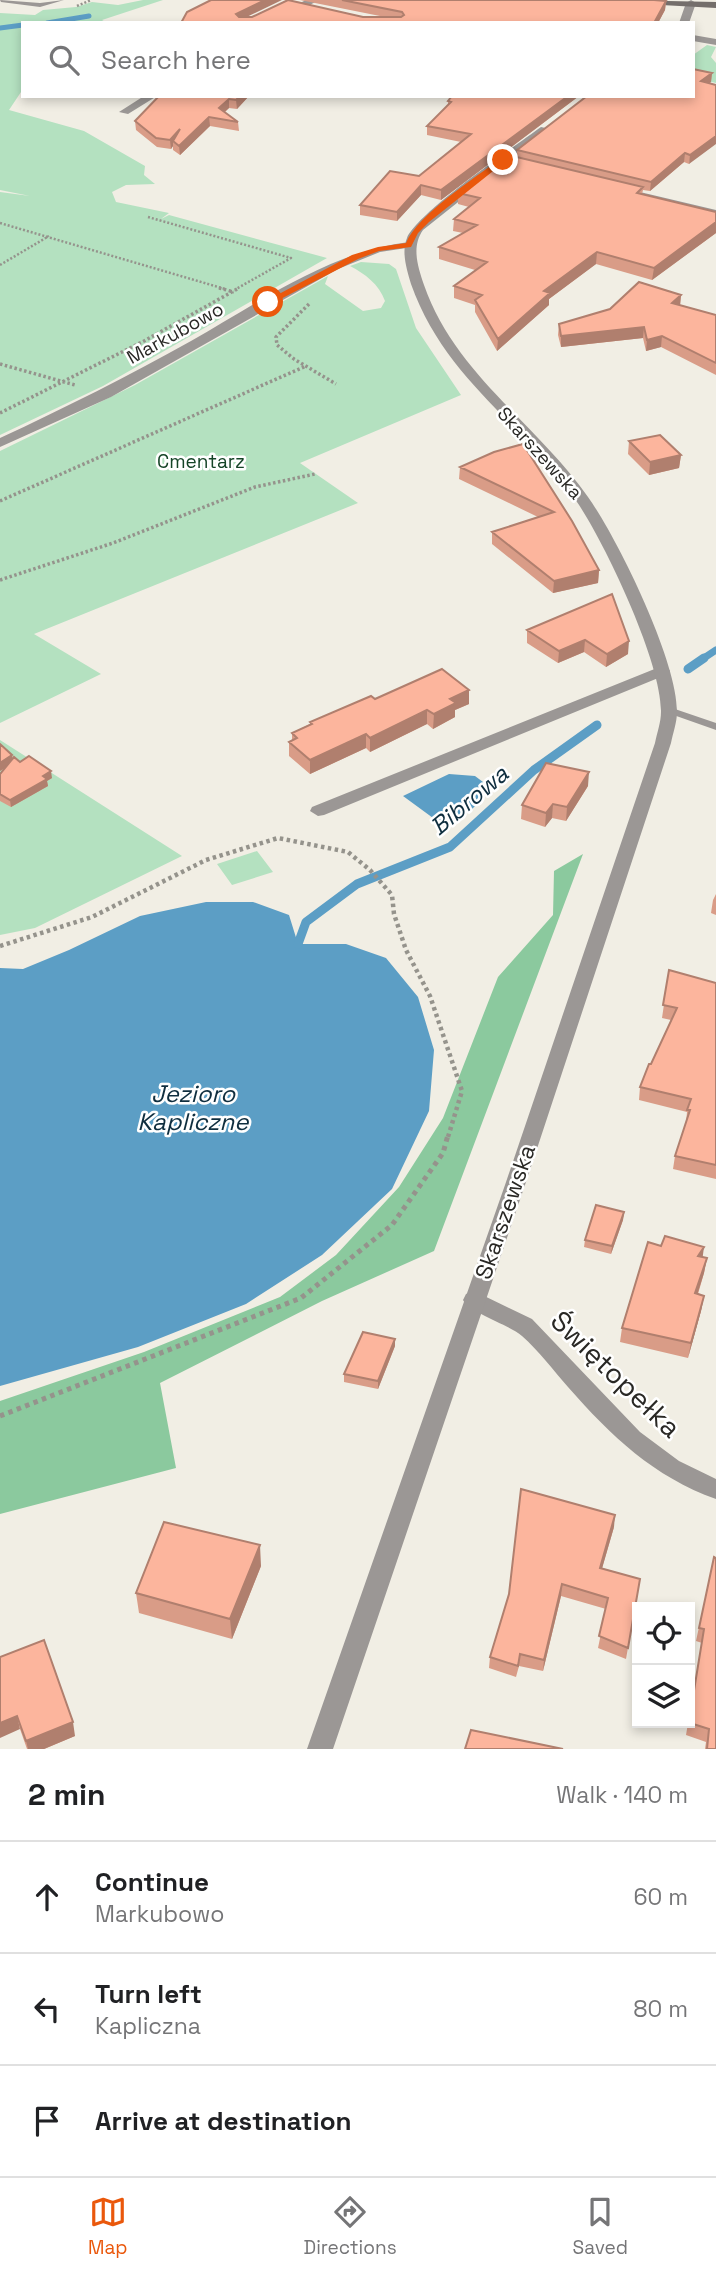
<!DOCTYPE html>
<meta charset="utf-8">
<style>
:root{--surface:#fff;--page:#f6f6f6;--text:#202124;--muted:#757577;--line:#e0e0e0;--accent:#ea580c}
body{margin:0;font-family:"Space Grotesk",sans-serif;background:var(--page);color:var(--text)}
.controls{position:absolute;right:21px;bottom:21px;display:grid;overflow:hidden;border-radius:0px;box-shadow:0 4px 10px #0003}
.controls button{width:63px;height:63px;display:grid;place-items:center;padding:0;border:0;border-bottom:2px solid var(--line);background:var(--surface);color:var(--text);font:35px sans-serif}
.stop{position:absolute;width:21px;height:21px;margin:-16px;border:5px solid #ea580c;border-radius:50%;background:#fff}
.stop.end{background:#ea580c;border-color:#fff;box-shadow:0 2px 7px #0008}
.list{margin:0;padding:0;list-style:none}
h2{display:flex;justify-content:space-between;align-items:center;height:91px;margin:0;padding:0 28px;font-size:30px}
h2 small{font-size:23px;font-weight:400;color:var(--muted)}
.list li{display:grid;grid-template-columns:46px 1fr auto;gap:21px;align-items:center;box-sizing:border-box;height:112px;padding:0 28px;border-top:2px solid var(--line)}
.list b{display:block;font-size:26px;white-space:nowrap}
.list p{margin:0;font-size:23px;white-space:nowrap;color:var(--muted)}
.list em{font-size:23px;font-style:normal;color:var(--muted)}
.icon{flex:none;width:38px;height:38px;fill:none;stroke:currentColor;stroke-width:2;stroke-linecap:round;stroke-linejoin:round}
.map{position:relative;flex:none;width:716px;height:1749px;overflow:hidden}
.search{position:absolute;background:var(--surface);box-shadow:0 4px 10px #0003;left:21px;right:21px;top:21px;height:77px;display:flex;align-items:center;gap:18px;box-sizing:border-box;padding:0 24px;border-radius:0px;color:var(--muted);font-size:26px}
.sheet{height:427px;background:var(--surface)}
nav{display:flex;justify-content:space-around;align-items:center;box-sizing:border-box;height:98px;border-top:2px solid var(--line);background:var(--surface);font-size:19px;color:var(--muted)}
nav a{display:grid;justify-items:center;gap:4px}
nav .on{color:var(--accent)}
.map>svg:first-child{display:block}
.green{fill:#b4e1c0}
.forest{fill:#8bc99e}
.water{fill:#5c9ec5}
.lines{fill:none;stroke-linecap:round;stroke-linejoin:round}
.stream-far2{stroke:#5c9ec5;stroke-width:5}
.stream-far1{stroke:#5c9ec5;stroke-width:7}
.stream{stroke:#5c9ec5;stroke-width:9}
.path-far3{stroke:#95938c;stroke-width:2.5;stroke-dasharray:2 2;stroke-linecap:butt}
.path-far2{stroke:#95938c;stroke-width:3.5;stroke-dasharray:2.5 2.5;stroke-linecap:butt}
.path-far1{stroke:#95938c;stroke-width:4.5;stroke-dasharray:3.5 3.5;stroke-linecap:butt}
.path{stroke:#95938c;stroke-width:5;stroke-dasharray:4.5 4.5;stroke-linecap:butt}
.service{fill:#9b9795;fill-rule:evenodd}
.minor{fill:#9b9795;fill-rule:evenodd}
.tertiary{fill:#9b9795;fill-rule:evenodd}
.secondary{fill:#746e6b;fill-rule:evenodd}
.wall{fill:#d99c87}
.shaded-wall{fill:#b07f6e}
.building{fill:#fcb59d;stroke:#b07f6e;stroke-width:2}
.route{fill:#ea580c}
.labels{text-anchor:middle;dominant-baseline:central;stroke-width:5;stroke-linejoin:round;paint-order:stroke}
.far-street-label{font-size:19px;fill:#292825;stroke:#fff}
.far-park-label{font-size:19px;fill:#154427;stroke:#fff}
.street-label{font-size:23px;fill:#292825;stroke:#fff}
.water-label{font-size:24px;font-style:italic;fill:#0f2e3f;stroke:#fff}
.near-street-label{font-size:28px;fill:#292825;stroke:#fff}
</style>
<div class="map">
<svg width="716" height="1749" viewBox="0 0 716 1749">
<rect width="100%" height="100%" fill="#f1eee4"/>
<path class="green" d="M143,0h20l-61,20 5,3h-84v66l-14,21 75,21 61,35 -1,9 11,9 -29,1 -14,7 4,10 53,11 -8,6 8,-4 158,43 -224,128 -103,49v-243l30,4 -30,-6v-177l35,2 8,-5 33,-3 16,-5 26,3z
M707,45l9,2 -5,10 5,6v20l-17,-4 -6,-11v-13z
M361,262l28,2 7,5 20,59 45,67 -161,68 58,40 -324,131 67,40 -101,49v-272l135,-66 193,-109 -3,8 38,27 18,-3 4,-7c-6,-17 -20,-27 -35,-35z
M0,740l182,116 -147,72 -35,7z
M257,851l16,21 -41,13 -15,-21z"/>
<path class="forest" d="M583,854l-149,397 -112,50 -162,82 16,85 -176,46v-113l144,-49 136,-55 56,-42 63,-68 44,-69 55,-141 55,-62 1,-44z"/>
<path class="water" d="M449,774l26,2 8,6c5,23 -22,35 -39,44l-41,-30z
M206,902h47l36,13 9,29h48l40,14 32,39 16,53 -5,61 -37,78 -70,66 -76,49 -108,43 -138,39v-418l23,1 46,-19 71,-34z"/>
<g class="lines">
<path class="stream-far2" d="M47,23l42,-7
M0,28l23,-3"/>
<path class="stream-far1" d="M701,660l15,-10"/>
<path class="stream" d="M688,669l16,-11
M298,944l8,-22 51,-38 93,-37 84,-77 63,-45"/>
<path class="path-far3" d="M77,6l14,-6
M148,217l143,41 -55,31
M0,223l225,66
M0,265l49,-29"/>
<path class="path-far2" d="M219,288l15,4
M309,304l-33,33 1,8 17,14 42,25
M0,364l75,21
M0,413l144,-72 95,-53
M0,501l306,-135
M0,580l113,-37 142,-56 60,-13"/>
<path class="path-far1" d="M0,946l92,-29 114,-57 72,-22 70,14 22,18 22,25 2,19 12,36 24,46 32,95 -14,46"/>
<path class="path" d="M0,1416l301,-118 91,-73 51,-72 5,-18"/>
<path class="service" d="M0,0l40,3 24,-3 -24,7 -39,-5z
M623,188l93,22v4l-93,-22z
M669,707l47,16v7l-51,-18 -2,-2 2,-2z"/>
<path class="minor" d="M306,0h13l-13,7h-6v-4z
M144,96h13l-29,18 -9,-2z
M409,242l4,1v4l-33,5 -42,17 -227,128 -111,50v-9c65,-30 128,-62 191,-97 69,-39 138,-89 218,-99z
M662,666l6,2 2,3 -2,3 -344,141 -6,1 -8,-5 2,-4z
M474,1291l58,28 108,113 39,29 37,18v20c-62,-22 -105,-63 -148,-112 -15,-17 -29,-36 -46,-51 -14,-12 -52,-23 -59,-36l3,-6z"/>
<path class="tertiary" d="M691,0l5,3 -7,20h-10l7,-20z
M693,35l23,4v6l-23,-4z
M541,127l9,2 -127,101c-12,17 -5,37 1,55 31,89 112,138 164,212 30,42 90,165 89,215 0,10 -4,21 -6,31l-146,442 -192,564h-26l198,-564 150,-442c2,-10 6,-21 6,-31 1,-49 -56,-169 -84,-210 -54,-80 -132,-122 -166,-218 -4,-14 -10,-32 -4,-46 11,-26 107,-91 134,-111z"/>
<path class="secondary" d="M620,0l96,2v6l-91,-5z"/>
</g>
<path class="wall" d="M300,0h354l12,1 -1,9 -7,13 -411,-6h138z
M712,73l-1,9 -2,1 -20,81 -5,-2 -34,29 -7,-1 -1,4 74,18v21l-64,47 -56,-16 -47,35v6l-52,46 -22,-39v-7l-21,-7v-12l21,-16 -36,-11v-12l24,-14 -10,-2 1,-12 15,-12 -11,-3v-11l59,-36v-7z
M159,96h90l-12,13 -8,-1 -4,4 13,10 1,9 -29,-5 -30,29 -7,-5v-4l-2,3 -14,-2 -21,-17 -1,-9z
M579,96l-138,104 -20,-5 -24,26 -37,-6v-10l59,-29 42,-34 -34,-7v-9l21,-21v-4z
M681,295l-1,10 36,10v60l-55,-28 -15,4 -3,-13 -82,9 -3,-12 1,-11z
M629,441l52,14 -2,13 -30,7 -21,-21z
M523,444l76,126 -1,13 -45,10 -61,-49v-12l46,-15 -79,-38 1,-12z
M612,594l16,60 -22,13 -22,-15 -26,11 -31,-20v-13z
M375,699l94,5 -14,6v7l-22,12 -6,-5 -57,28 -4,-4 -56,26 -21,-18v-14l3,-2v-7l18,-9v-2z
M0,744l12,11 1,4 39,19 -5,3 1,5 -37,21 -11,-6v-27l5,-6 -5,3z
M588,786l-22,35 -14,-3 -7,9 -24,-8 1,-14z
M716,894v21l-5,-2 2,-13z
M669,970l47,13v196l-43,-10 2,-13 11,-33 1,-11 -48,-12 1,-13 31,-67 -9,-2z
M624,1212l-1,8 -12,34 -27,-7 1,-7z
M703,1257l4,1 -3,15 -6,21 6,2 -3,15 -13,47 -68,-16 2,-14z
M395,1339v7l-17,43 -34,-7v-8z
M614,1527l-12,41 38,11 -14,80 -28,-11 8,-39 -45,-13 -18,75 -24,-5 -3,11 -27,-9 1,-11z
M714,1557l2,192h-11l1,-7 -20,-7 2,-12h2l12,-80 -6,-2z
M261,1566l-29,73 -93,-26 -3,-20z
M0,1657l75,79 -31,13h-17l-7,-20z"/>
<path class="shaded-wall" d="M265,0h17l-46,22v-8z
M666,1l-1,9 -7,13h-4z
M712,73l-1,9 -11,8 1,-9z
M240,96h9l-12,13 -1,-9z
M568,96h11l-138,104v-10z
M229,99v9l-10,9v-9z
M209,117l1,9 -30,29 -1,-9z
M180,129l-7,12v5l-2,3 -1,-9z
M716,136v8l-27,20 1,-9z
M685,153l-1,9 -34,29 1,-9z
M421,185v10l-24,26v-9z
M716,222v11l-64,47 2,-12z
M597,252l-1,12 -47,35v6l-52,46 1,-12 46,-48z
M681,295l-1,11 -8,-3z
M644,327l-1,11 -82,9v-11z
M662,336l-1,11 -15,4 1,-11z
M681,455l-2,13 -30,7 1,-13z
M599,570l-1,13 -45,10 1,-12z
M585,640l-1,12 -26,11 1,-12z
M629,641l-1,13 -22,13 1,-13z
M469,690v14l-14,6v7l-22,12 1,-15 16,-15z
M427,710v14l-57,28v-14z
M366,734v14l-56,26v-14z
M12,755l1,8 -13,8v-8z
M51,771l1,7 -5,3 1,5 -37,21 -1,-7 33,-24z
M589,772l-1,14 -22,35 1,-14z
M553,804l-1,14 -7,9 1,-14z
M624,1212l-1,8 -12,34 1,-8z
M704,1247l-2,15 -4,-6z
M707,1258l-3,15 -11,35 2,-15z
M704,1296l-3,15 -13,47 3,-15z
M395,1339v7l-17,43v-8z
M615,1515l-1,12 -15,52 1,-11z
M260,1545l1,21 -29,73 -2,-20z
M562,1584l-1,12 -18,75 1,-11z
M17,1716l3,13 -20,9v-15z
M73,1722l2,14 -31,13h-16l-2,-8z"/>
<path class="building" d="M211,0h54l-29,14 3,3h13l36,-17 75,17h38l3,-2 -2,-3 -60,-12h312l12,1 -12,22h-473l6,-11z
M693,69l19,4 -11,8 15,4v51l-26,19 -5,-2 -34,29 -134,-32 70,-54h106z
M159,96h81l-4,4 -7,-1 -10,9 19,14 -29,-5 -30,29 -6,-5 7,-12 -10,11 -14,-2 -21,-17z
M452,96h116l-127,94 -20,-5 -24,27 -37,-7 30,-34 29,5 52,-42 -44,-8 24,-24 -3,-1z
M508,155l135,32 -6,6 79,19v10l-62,46 -57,-16 -53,39 6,2 -52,46 -23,-39 7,-5 -28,-9 33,-24 -48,-15 38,-22 -23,-6 26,-21 -22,-5z
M639,282l42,13 -9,8 44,12v48l-54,-27 -15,4 -3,-13 -83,9 -2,-12 51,-15z
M660,435l21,20 -31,7 -21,-21z
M523,444l49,77 27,49 -45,11 -62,-49 62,-20 -94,-45 34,-15z
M612,594l17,47 -22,13 -22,-14 -26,11 -32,-21z
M442,669l27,21 -19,9 6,4 -22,11 -7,-4 -57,28 -4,-4 -56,26 -21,-18 8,-4 -5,-5 20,-9 -2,-2 61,-26 4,3z
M0,744l12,11 -12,8z
M29,756l22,15 -8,5 4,3 -37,21 -10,-6v-20l14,-17 6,5z
M546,763l43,9 -22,35 -14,-3 -7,9 -24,-8z
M669,970l47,13v182l-41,-9 15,-46h-3l4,-11 -51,-12 9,-23h2l26,-56 -14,-3z
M596,1205l28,7 -12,34 -27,-6z
M665,1236l39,11 -6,9 9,2 -12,35 9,3 -13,47 -69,-15 26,-86 13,4z
M363,1332l32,7 -17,42 -34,-7z
M521,1489l94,26 -15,53 40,11 -12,69 -29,-12 9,-38 -46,-14 -18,76 -24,-6 -2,12 -28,-9 19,-63z
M164,1522l96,23 -30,74 -94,-26z
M714,1557l2,1v191h-9l2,-20 -19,-6v-8l14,-86 -5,-1z
M44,1640l29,82 -47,19 -9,-25 -17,7v-66z
M471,1730l92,19h-98z"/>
<path class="route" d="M501,158l6,2 -78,62 -11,11 -7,14 -32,4 -21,8 -87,45 -7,-2 88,-47 26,-8 28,-4c12,-29 68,-64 95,-85z"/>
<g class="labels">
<g class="far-street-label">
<text transform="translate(175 333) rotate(-29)">Markubowo</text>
<text transform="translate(540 453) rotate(48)">Skarszewska</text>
</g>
<g class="far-park-label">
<text x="201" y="461">Cmentarz</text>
</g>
<g class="street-label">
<text transform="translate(505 1212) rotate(-71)">Skarszewska</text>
</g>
<g class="water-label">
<text transform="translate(469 800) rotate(-40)">Bibrowa</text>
<text x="193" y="1093">Jezioro<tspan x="193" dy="28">Kapliczne</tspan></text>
</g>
<g class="near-street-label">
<text transform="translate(616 1374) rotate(44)">Świętopełka</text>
</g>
</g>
</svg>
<div class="controls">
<button><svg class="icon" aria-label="locate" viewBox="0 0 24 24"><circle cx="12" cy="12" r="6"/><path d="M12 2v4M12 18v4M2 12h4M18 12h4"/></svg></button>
<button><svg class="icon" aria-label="layers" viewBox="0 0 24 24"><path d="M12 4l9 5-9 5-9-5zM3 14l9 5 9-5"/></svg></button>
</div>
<div class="stop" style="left:268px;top:302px"></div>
<div class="stop end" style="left:503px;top:160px"></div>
<div class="search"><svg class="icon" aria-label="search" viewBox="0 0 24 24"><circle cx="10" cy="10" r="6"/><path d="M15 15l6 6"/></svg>Search here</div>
</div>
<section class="sheet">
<h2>2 min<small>Walk · 140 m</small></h2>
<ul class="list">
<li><svg class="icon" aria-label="ahead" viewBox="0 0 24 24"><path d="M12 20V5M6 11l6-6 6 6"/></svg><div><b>Continue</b><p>Markubowo</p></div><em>60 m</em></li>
<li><svg class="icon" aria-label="left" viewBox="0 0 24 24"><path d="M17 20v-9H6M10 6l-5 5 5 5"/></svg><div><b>Turn left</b><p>Kapliczna</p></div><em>80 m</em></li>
<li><svg class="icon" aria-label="arrive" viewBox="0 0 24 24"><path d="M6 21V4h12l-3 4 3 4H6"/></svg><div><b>Arrive at destination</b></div></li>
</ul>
</section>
<nav>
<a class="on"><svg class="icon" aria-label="map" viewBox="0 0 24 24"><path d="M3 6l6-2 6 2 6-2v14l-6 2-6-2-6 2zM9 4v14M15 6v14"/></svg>Map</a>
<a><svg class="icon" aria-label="directions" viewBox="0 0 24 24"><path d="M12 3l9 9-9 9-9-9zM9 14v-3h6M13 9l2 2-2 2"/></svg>Directions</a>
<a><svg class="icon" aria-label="saved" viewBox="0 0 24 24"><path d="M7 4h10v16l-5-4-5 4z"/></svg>Saved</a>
</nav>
